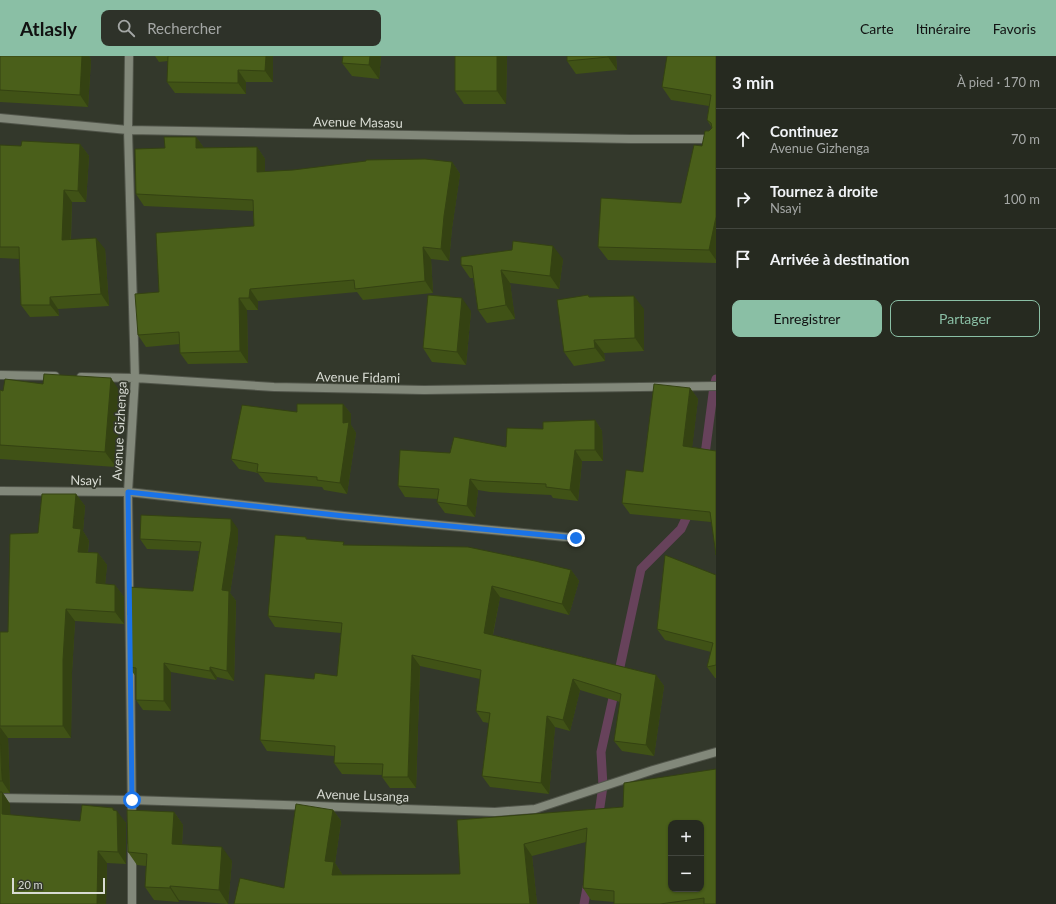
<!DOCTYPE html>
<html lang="fr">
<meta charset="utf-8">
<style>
:root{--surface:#262a20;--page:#2e3229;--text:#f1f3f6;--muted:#a4a7a5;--line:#42463e;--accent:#8abfa5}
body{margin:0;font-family:Lato,sans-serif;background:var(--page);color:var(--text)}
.controls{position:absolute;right:12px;bottom:12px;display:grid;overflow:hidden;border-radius:8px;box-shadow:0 1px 3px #0004}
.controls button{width:36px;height:36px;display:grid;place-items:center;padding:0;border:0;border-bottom:1px solid var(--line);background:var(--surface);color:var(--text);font:20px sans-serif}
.scale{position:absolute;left:12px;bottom:10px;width:93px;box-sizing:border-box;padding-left:4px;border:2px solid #d8dbd3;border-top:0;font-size:11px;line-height:14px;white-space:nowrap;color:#d8dbd3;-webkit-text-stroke:3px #33382b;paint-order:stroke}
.stop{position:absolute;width:12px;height:12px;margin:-9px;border:3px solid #1a73e8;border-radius:50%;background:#fff}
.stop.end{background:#1a73e8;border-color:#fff;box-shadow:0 1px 4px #0008}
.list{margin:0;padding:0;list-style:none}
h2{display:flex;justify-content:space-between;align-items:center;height:52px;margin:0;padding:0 16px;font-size:17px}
h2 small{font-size:13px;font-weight:400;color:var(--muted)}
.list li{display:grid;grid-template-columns:26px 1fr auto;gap:12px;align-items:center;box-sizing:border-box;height:60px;padding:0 16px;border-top:1px solid var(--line)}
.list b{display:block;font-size:15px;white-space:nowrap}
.list p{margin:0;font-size:13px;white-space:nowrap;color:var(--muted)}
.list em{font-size:13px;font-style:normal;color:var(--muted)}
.actions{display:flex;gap:8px;padding:12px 16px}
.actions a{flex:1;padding:9px 0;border:1px solid var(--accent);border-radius:8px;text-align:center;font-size:14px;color:var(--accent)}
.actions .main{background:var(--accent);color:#111}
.icon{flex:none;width:22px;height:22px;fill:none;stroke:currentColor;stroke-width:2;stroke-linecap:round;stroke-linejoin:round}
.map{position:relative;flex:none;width:716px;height:848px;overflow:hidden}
header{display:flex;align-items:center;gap:24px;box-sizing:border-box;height:56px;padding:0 20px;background:var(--accent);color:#111}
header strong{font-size:19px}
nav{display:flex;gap:22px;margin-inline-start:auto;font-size:14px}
.search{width:280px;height:36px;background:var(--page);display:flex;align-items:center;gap:10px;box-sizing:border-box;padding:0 14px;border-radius:8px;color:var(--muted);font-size:15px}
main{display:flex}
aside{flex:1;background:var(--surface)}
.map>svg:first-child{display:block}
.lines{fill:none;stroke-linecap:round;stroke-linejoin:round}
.stream{stroke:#67425b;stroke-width:9}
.street-casing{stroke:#505449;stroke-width:10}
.street{stroke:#82887a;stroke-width:8}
.wall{fill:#405216}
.shaded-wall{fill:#344212}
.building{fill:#4a5f1a;stroke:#344212;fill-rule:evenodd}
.route{stroke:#1a73e8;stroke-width:5}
.labels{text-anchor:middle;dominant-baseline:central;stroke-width:3.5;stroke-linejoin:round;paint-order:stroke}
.street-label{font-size:13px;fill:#d8dbd3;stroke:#33382b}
</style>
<header>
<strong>Atlasly</strong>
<div class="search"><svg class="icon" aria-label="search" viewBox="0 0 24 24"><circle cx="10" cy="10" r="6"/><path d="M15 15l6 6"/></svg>Rechercher</div>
<nav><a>Carte</a><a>Itinéraire</a><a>Favoris</a></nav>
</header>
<main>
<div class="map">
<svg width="716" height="848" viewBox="0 0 716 848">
<rect width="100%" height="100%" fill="#33382b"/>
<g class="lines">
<path class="stream" d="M704,406l10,-76 2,-7
M618,620l23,-107 40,-40 9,-19
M598,764l5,-34 -2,-34 14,-63
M584,848l4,-22"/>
<g class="street-casing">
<path id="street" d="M129,0l-1,74 7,248 -7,114 4,329
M0,62l128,12 502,9h86
M0,319l55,1
M81,321l54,1 139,9 150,3 292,-4
M0,435l128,1 216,24 232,22
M0,742l131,2 364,12 40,-3 118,-39 63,-18
M132,790v58"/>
</g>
<use href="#street" class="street"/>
</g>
<path class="wall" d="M0,0h89l2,4 -3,47 -88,-5z
M155,0h118v26h-27v12l-71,-1 -8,-11 1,-21 -9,1z
M343,0h38l-2,23 -27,-3 -10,-13z
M507,0l-1,48h-42l-9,-13z
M567,0h49l1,14 -41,4 -9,-13z
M716,0v207l-108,-3 -10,-13 83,-44 21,-57 7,-15 3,-3 -5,-8 2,-14 -38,-6 -9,-13z
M196,81l8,11 53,-1 8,12v13l187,-10 8,12 -8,54 -3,33 -18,-2 2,34 -70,7 -6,-8 -99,9v9h-11l1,53 -60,1 -8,-11v-9l-34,3 -8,-12 21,-43 95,-66 -1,-15 -109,-5 -8,-12 29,-46z
M80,88l9,12 -3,46h-14l-1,38 34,9 4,57 -51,3 1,7 -29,1 -9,-12 -1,-46 -20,-1v-113l21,1z
M563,203l-4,30 -49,-6 5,36 -28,4 -9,-13 -5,-32h-3l-9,-13z
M588,239l2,2 54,12v42l-40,2 1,8 -31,5 -10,-14z
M471,255l-5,54 -34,-3 -9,-14z
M43,328l78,9 -5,74 -116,-8v-69l3,1z
M690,332l8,11 -6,48 24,4 -5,71 -81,-8 -8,-11 21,-31z
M343,348l8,10v11l5,8 -9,61 -23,-4 -2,-3 -57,-5 -7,-9 -19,-4 -8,-10 66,-47z
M595,364l7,11 1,30h-21l-4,40 -25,-3 -2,-3 -61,-3 -12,-2 -3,27 -30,-4 -8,-11 1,-3 -33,-2 -7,-11 52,-33 56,-6 37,-18z
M76,438l9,12 -2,25 6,10 -1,11 10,1 9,12 -2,19 10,1 9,12v27l-49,-3 -3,51 -1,66h-63l2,55h-7l7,11v11l70,6 35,-11 11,13v41l-19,-1 -1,41h-106v-272h8l30,-99z
M238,473v12l-8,52 6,8 -2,80 -17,-4 -1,3 -45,-8v39l-28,-1 -7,-10v-23l-7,-10 2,-47 -3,-5 65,-24 6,-40 -52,-2 -7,-10z
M306,481l1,2 39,6 225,25 8,11 -10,34 -69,-18 -7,38 163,40 8,11 -10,70 -32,-5 -8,-10 6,-39 -40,-12 -10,41 -15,-4 -6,67 -59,-7 -8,-11 7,-53 -6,-1 -7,-11 4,-32 -60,-13 -4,122h-26l-8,-11 1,-2 -41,-1 -8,-11v-7l-67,-5 -7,-11 54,-61 23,-3 4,-43 -66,-6 -7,-11z
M716,519v103h-1l-8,-11 4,-15 -46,-12 -8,-11z
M623,751l93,97h-102v-2l-23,-2 -8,-12 3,-46 -54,14 5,48h-303l50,-16 49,-78 8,11 -6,42 7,11v1l118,-1 -3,-54z
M174,756l9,13 -1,20 50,16 -4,43 -49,-4v2l-25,-2 -9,-13 1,-21 -9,-1 -9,-13z"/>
<path class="shaded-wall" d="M82,0h7l2,4 -3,47 -8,-12z
M266,0h7v26l-8,-11z
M370,0h11l-2,23 -10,-14z
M497,0h10l-1,48 -9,-13z
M608,0h8l1,14 -9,-13z
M238,14l8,12v12l-8,-11z
M196,81l8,11h-8z
M80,88l9,12 -3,46 -8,-11z
M257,91l8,12v25l-8,-12z
M452,106l8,12 -8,54 -3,33 -8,-12 3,-33z
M64,134l8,12 -2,50 -8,-12z
M716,161v43l-7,-10z
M96,182l9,11 4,57 -8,-12z
M553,190l10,13 -4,30 -9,-13z
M423,191l8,12 2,34 -8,-12z
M501,214l9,13 5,36 -9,-14z
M250,233l8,12v9l-9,-12z
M634,240l10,13v42l-9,-13z
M50,241l8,12 1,7 -9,-11z
M239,242l8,12 1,53 -8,-12z
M462,242l9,13 -5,54 -9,-13z
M594,284l10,13 1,8 -10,-13z
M111,322l10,15 -5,74 -11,-15z
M690,332l8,11 -7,58 -8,-11z
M343,348l8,10v11l5,8 -9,61 -7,-11 3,-60z
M595,364l7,11 1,30 -8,-11z
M575,394l7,11 -4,40 -8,-11z
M470,423l8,11 -3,27 -8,-11z
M76,438l9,12 -2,25 6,10 -3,23 -8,-12 -5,-24z
M231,463l7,10v12l-8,52 6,8 -2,80 -7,-10 -5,-81z
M98,497l9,12 -3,30 -8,-12z
M571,514l8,11 -10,34 -7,-11z
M115,529l9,12v27l-9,-12z
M492,530l8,11 -9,46 -7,-10z
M66,553l9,12 -3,51 -1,66 -8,-12v-66z
M412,599l8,11 -4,122 -8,-11z
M164,607l7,9v39l-7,-10z
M210,611l7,10 -1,3 -6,-9z
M656,619l8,11 -10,70 -8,-11z
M573,623l7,11 -10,41 -7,-11z
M547,660l8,11 -6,67 -8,-11z
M0,671l8,11 2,55 -8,-12z
M2,736l8,12 1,22 -9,-12z
M113,752l4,6v-3l9,12v41l-8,-12 -5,-42z
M333,754l8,11 -6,42 7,11 -2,13 -8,-12 -7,-14z
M174,756l9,13 -2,32 -9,-13z
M524,788l8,12 5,48h-7z
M222,791l10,14 -4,43 -9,-14z
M98,795l9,12 -1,41h-9z
M170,830l9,14v2l-9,-14z"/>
<path class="building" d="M0,0h82l-2,39 -80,-5z
M168,0h98l-1,15 -27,-1v13l-71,-1z
M343,0h27l-1,9 -27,-2z
M455,0h42v35h-42z
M567,0h41v1l-41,4z
M667,0h49v161l-7,33 -111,-3 3,-49 80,5 13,-58 8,1 3,-15h4l3,-3 -1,-5 -4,-3 4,-25 -49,-8z
M164,81h32v11l61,-1v25l36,-2 73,-9v-1l59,-1 27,3 -8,54 -3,33 -18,-2 2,34 -70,8 -1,-9 -104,9 -1,9h-10l1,53 -60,2 -1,-21 -41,3 -3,-41 24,-2 -3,-59 98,-7 -1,-26 -117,-6 -1,-45 30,-1z
M22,85l58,3 -2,47 -14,-1 -2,50 34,-2 5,56 -51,3v8h-29l-2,-58h-19v-102l21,1z
M513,185l40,5 -3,30 -49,-6 5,35 -28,5 -6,-44 -11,-1v-8l51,-7z
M428,239l34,3 -5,54 -34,-4z
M588,239l1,2 45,-1 1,42 -41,2 1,8 -31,4 -7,-52z
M44,318l67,4 -6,74 -105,-7v-55l3,1 2,-12 38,5z
M654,328l36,4 -7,58 33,5v104l-6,-43 -88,-9 4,-33 17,2z
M297,348h46v19l6,-1 -9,61 -23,-3v-3l-60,-5 1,-8 -27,-5 11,-54 55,7z
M595,364v30h-20l-5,40 -24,-3v-3l-63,-3 -13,-2 -3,27 -30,-4 2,-13 -41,-3 2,-36 50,3 4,-16 52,10 1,-19 36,1v-7z
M42,438h34l-3,34 8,1 -3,23 20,1 -2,30 19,2v27l-49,-3 -3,51v66h-63v-94h8l2,-98 28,-1z
M141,459l90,4v12l-9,59 7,1 -2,80 -17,-4v4l-46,-8v38l-28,-1v-32l-7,-1 2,-52h-3v-28l65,4 8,-49 -61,-3z
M275,479l31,2v2l38,3 -1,3 125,2 67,14 36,9 -9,34 -70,-18 -8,47 172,42 -10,70 -32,-4 7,-47 -48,-15 -10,41 -16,-4 -6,67 -59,-7 8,-63 -14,-2 5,-41 -69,-15 -4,122h-26l1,-13 -49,-1 1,-17 -75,-6 5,-66 49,5 1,-6 22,3 5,-53 -74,-7z
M665,499l51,20v90l-9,2 6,-24 -56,-14z
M0,676l2,49h-2z
M716,713v135h-12v-6l-44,6h-46v-13l-31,-3 4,-60 -63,16 6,60h-296l6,-26 44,10 12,-84 37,6 -8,51 9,1 -2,13 128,-1 -3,-54 166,-13 1,-24zM671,767h30v66h-30z
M0,736h2v22l78,7 2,-16 31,3v2l4,1 1,41 -20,-1 -1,53h-97z
M127,754l47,2 -2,32 50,3 -3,43 -49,-4v2l-25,-1 2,-33 -19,-2z"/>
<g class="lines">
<path class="route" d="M132,744l-4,-308 216,24 232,22"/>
</g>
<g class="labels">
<g class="street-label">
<text transform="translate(358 66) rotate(1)">Avenue Masasu</text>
<text transform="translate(358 321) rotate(1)">Avenue Fidami</text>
<text transform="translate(119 375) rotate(-87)">Avenue Gizhenga</text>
<text transform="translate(86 424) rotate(1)">Nsayi</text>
<text transform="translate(363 739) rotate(2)">Avenue Lusanga</text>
</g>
</g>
</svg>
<div class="controls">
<button>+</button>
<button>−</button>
</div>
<div class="scale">20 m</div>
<div class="stop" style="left:132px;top:744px"></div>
<div class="stop end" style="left:576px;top:482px"></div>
</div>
<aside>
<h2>3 min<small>À pied · 170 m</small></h2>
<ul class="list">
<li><svg class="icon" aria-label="ahead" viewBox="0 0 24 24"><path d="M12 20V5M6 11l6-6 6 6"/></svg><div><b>Continuez</b><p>Avenue Gizhenga</p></div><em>70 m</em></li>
<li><svg class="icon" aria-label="right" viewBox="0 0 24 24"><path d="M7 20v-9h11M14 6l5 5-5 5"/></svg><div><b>Tournez à droite</b><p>Nsayi</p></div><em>100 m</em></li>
<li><svg class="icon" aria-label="arrive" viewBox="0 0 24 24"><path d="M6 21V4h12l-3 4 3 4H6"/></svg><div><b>Arrivée à destination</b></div></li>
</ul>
<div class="actions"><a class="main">Enregistrer</a><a>Partager</a></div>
</aside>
</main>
